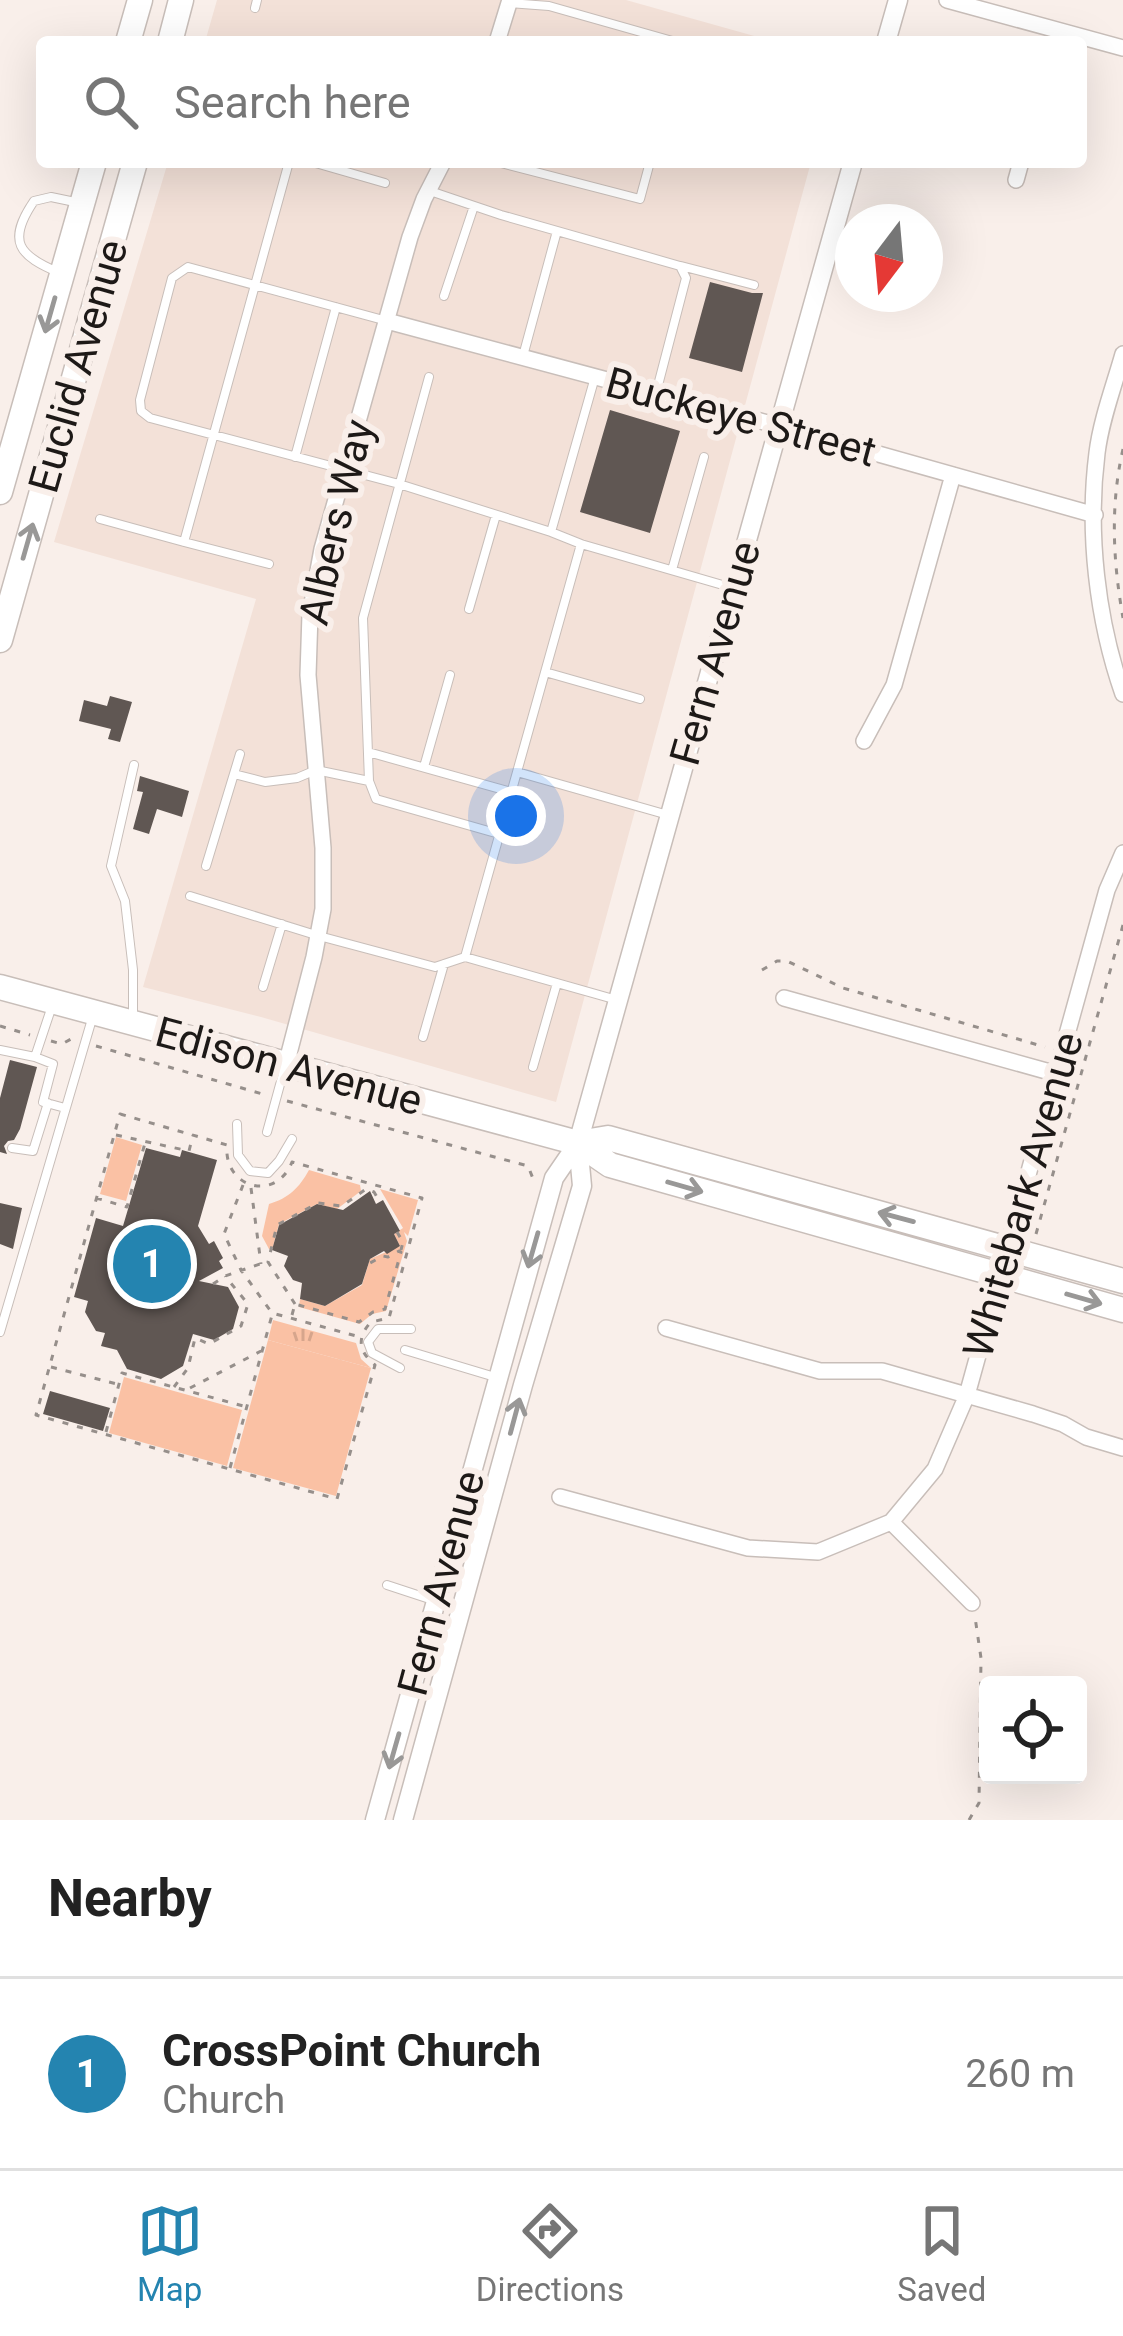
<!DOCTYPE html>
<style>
:root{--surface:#fff;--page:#f2f2f2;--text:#222;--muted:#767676;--line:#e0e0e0;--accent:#2484b0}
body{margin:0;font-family:Roboto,sans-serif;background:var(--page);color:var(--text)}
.controls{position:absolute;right:36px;bottom:36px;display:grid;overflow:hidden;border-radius:12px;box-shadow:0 12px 48px #0002}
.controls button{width:108px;height:108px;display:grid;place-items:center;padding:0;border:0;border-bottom:3px solid var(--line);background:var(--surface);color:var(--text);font:60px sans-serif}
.compass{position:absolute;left:835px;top:204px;width:108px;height:108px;border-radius:50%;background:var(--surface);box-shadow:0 12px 48px #0002;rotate:196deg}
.you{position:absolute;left:516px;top:816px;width:42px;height:42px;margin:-30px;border:9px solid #fff;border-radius:50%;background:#1a73e8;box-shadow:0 0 0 18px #1a73e833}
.badge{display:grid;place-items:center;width:78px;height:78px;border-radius:50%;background:var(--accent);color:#fff;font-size:39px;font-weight:700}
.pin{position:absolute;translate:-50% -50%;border:6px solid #fff;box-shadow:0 3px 12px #0006}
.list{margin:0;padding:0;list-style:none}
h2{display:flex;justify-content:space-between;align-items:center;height:156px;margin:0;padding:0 48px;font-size:51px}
h2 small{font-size:39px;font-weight:400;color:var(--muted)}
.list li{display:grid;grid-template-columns:78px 1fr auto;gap:36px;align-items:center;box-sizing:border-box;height:192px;padding:0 48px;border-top:3px solid var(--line)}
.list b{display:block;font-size:45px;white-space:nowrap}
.list p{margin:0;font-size:39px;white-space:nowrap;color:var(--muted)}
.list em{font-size:39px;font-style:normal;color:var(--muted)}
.icon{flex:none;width:66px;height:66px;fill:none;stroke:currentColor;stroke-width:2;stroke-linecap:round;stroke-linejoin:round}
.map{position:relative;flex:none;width:1123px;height:1820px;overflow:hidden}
.search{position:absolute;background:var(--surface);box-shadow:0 12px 48px #0002;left:36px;right:36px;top:36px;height:132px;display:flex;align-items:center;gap:30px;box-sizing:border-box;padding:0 42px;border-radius:12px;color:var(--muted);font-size:45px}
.sheet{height:348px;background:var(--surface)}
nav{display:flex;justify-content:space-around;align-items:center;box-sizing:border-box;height:168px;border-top:3px solid var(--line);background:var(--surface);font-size:33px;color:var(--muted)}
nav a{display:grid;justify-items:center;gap:6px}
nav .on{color:var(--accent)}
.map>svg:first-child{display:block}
.built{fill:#f3e1d8}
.grass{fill:url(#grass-tufts)}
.green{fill:#fac1a4}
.building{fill:#605753}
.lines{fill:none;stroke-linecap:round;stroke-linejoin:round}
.service-casing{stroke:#c8beb9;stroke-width:10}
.minor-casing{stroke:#c8beb9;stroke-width:18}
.tertiary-casing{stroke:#c8beb9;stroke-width:21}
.primary-casing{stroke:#c8beb9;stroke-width:27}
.path{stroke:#968f8b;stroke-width:3;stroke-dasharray:6 9;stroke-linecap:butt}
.service{stroke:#fff;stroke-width:8}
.minor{stroke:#fff;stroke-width:15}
.tertiary{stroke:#fff;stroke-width:18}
.primary{stroke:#fff;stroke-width:24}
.oneway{stroke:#999897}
.labels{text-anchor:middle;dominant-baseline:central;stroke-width:12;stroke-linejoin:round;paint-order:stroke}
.street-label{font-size:42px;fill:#1d1917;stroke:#f9efea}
</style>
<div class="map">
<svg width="1123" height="1820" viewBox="0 0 1123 1820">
<defs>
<pattern id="grass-tufts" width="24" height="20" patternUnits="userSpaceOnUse" patternTransform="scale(3)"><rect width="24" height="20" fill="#fac1a4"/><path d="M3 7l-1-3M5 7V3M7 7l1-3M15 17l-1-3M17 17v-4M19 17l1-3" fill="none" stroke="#d6a58c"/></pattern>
</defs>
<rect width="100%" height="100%" fill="#f9efea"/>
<path class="built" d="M217,0h409l150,42h-571z
M168,162h643l-255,940 -295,-85 -118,-30 113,-388 -202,-57z"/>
<path class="grass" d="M273,1320l83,23 5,16 10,9 -103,-28z"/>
<path class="green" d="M116,1137l26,8 -16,56 -26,-7z
M309,1170l51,15 1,6 -24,18 -20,-5 -38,20 -7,26 -3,-1 -7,-13 7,-32c20,-6 30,-16 40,-34z
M380,1189l38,11 -10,36 -4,-4 3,9 -21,70 -14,3 -12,10 -61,-17 1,-8 25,7 37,-21 8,-26 30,-13 -6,-12 9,-6z
M268,1340l103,28 -35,128 -103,-28z
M124,1377l118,33 -15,56 -118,-33z"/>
<path class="building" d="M710,282l42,11h11l-21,79 -53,-14z
M610,410l70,21 -30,102 -70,-21z
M110,696l22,6 -12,40 -12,-3 3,-10 -32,-8 5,-21 23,6z
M140,776l49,15 -7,26 -25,-8 -8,25 -16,-5 10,-37 -6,-1z
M10,1060l27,7 -17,62 -6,11 -6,1 -4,5 3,8 -7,-2v-54z
M146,1148l34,9 2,-7 35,10 -19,66 11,18 5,-3 9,17 -4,3 4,7 -24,13 29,6 11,20 -6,22 -19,11 -21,-6 -10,32 -22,13 -34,-10 -10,-19 -16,-4 4,-13 -9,-2 -11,-19 3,-11 -14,-4 22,-79 27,8z
M370,1191l6,13 7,-4 17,31 -6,3 6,12 -13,8 -3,-3 -14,8 -8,25 -37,22 -25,-7 2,-16 -9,-3 -9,-14 4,-10 -16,-6 7,-25 38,-21 26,6z
M0,1203l22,5 -9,41 -13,-5z
M50,1391l60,17 -7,23 -60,-17z"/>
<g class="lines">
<g class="service-casing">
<path id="service" d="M509,3l40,3 127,36
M255,8l2,-8
M312,162l73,21
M497,162l143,37 10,-37
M430,191l71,24 179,51 6,12 -30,115
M681,266l73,19
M60,273c-41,-17 -54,-31 -26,-72l17,-4 24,5
M444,296l30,-90
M387,321l-199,-54 -16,11 -32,122 1,11 9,7 249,66 152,48
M523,356l34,-125
M429,377l-66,241 6,163 7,18 123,35
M295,457l41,-150
M100,519l84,23
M581,544l152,44
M269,564l-85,-22 105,-380
M672,570l32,-113
M469,609l27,-94
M545,672l95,27
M368,752l143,40
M424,767l26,-92
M517,772l64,-228 -30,-12 44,-155
M234,774l31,8 32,-4 19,-8 53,11
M206,866l34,-112
M190,896l129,40 116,31 30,-10
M263,987l19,-63
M617,1000l-152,-43 52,-185 151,43
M133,1016v-46l-8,-69 -14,-35 23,-101
M423,1037l21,-73
M0,1050l35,7 17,-51
M35,1057l18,7 -10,38 22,6
M533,1067l24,-84
M237,1124l1,31 12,16 18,2 11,-12 13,-22
M267,1132l17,-62
M12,1148l21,3 15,-48
M0,1332l92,-313
M405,1350l90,27
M400,1368l-28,-15 -4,-11 10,-13h33
M387,1585l73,24"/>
</g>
<g class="minor-casing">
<path id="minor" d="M947,0l176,48
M497,42l12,-39
M1016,180l5,-18
M387,321l392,105 316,89
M1123,354c-9,32 -22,66 -26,99 -10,79 0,167 26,241
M864,741l30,-56 59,-210
M784,998l273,76
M286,1065l28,-108 9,-48v-61l-15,-173 2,-61 12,-65 88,-312 14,-38 19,-37
M666,1328l154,43h62l151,43 30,10 23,13 37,11
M560,1497l188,51 70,4 73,-30 44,-53 32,-74 140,-505 16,-37
M891,1522l81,81"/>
</g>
<g class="tertiary-casing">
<path id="tertiary" d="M886,42l12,-42
M375,1820l179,-642 24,-35 275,-981
M403,1820l120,-435 59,-199 -4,-43"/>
</g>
<g class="primary-casing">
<path id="primary" d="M128,42l12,-42
M170,42l11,-42
M0,492l94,-330
M0,640l135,-478
M0,987l578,156 32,22 513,145
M578,1143l30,-5 515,143"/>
</g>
<path class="path" d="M1123,449c-13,57 -10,112 0,169
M762,970l15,-9h10l56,27 202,59
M0,1026l30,9
M51,1041l11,3 9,-5 5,2
M96,1046l170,49
M287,1101l241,65 6,15
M120,1114l107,31c-4,43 49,58 65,17l130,36 -33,120 -18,4c-15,16 -12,30 4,43l-38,134 -301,-84z
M116,1135l73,16 4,-16
M243,1185l-19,49 17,36 31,43 88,24
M251,1188l10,76
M96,1198l31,9 18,-64
M397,1232l6,10 -2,8
M1036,1234l87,-309
M213,1284l12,-8 35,-12
M295,1304l-27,-42 9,-37 41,-22 24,3 24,-17 8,3 6,10
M292,1315l3,-11 64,18 14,-10 12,-3 16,-57 -2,-1 -11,6 -5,-1 -13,7
M51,1367l66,17
M174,1387l14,-19 7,-30 14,6 32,-18 7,-22 -23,-28
M190,1388l71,-37
M106,1432l16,-59 125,34
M230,1468l42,-153
M969,1820l10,-17 2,-145 -6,-41"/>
<use href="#service" class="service"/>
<use href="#minor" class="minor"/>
<use href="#tertiary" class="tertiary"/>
<use href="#primary" class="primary"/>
</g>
<defs><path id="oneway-shaft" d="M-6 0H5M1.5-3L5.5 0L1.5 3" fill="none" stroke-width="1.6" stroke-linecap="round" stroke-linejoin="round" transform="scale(3)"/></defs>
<g class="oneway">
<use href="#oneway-shaft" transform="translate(50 315) rotate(106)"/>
<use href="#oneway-shaft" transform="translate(28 541) rotate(-74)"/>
<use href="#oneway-shaft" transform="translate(685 1187) rotate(16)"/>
<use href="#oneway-shaft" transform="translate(896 1217) rotate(-165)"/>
<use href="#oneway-shaft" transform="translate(533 1250) rotate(106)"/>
<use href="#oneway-shaft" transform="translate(1084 1299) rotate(16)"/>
<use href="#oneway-shaft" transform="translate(515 1416) rotate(-75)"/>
<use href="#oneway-shaft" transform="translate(394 1751) rotate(106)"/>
</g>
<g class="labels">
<g class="street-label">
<text transform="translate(78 366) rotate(-74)">Euclid Avenue</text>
<text transform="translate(741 417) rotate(15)">Buckeye Street</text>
<text transform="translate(336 522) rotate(-77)">Albers Way</text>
<text transform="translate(715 653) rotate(-74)">Fern Avenue</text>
<text transform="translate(289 1066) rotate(15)">Edison Avenue</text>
<text transform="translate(1023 1195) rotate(-74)">Whitebark Avenue</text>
<text transform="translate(441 1583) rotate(-75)">Fern Avenue</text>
</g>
</g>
</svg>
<div class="controls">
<button><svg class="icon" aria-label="locate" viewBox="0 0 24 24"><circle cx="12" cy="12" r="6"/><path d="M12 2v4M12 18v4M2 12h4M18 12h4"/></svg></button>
</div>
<svg class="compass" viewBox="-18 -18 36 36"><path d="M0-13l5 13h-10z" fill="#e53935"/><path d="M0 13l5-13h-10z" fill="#767676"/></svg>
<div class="you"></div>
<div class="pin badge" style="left:152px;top:1264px">1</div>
<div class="search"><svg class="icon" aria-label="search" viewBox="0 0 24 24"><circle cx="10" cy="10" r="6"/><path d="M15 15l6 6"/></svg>Search here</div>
</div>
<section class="sheet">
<h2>Nearby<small></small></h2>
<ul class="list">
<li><span class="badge">1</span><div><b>CrossPoint Church</b><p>Church</p></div><em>260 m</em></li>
</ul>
</section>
<nav>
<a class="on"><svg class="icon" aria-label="map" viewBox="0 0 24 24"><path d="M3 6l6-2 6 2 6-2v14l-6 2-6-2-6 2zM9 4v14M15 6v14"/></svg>Map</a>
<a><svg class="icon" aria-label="directions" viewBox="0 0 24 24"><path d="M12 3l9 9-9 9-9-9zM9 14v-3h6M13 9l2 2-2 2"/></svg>Directions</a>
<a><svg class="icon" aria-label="saved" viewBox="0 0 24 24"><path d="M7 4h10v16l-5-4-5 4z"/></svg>Saved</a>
</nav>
